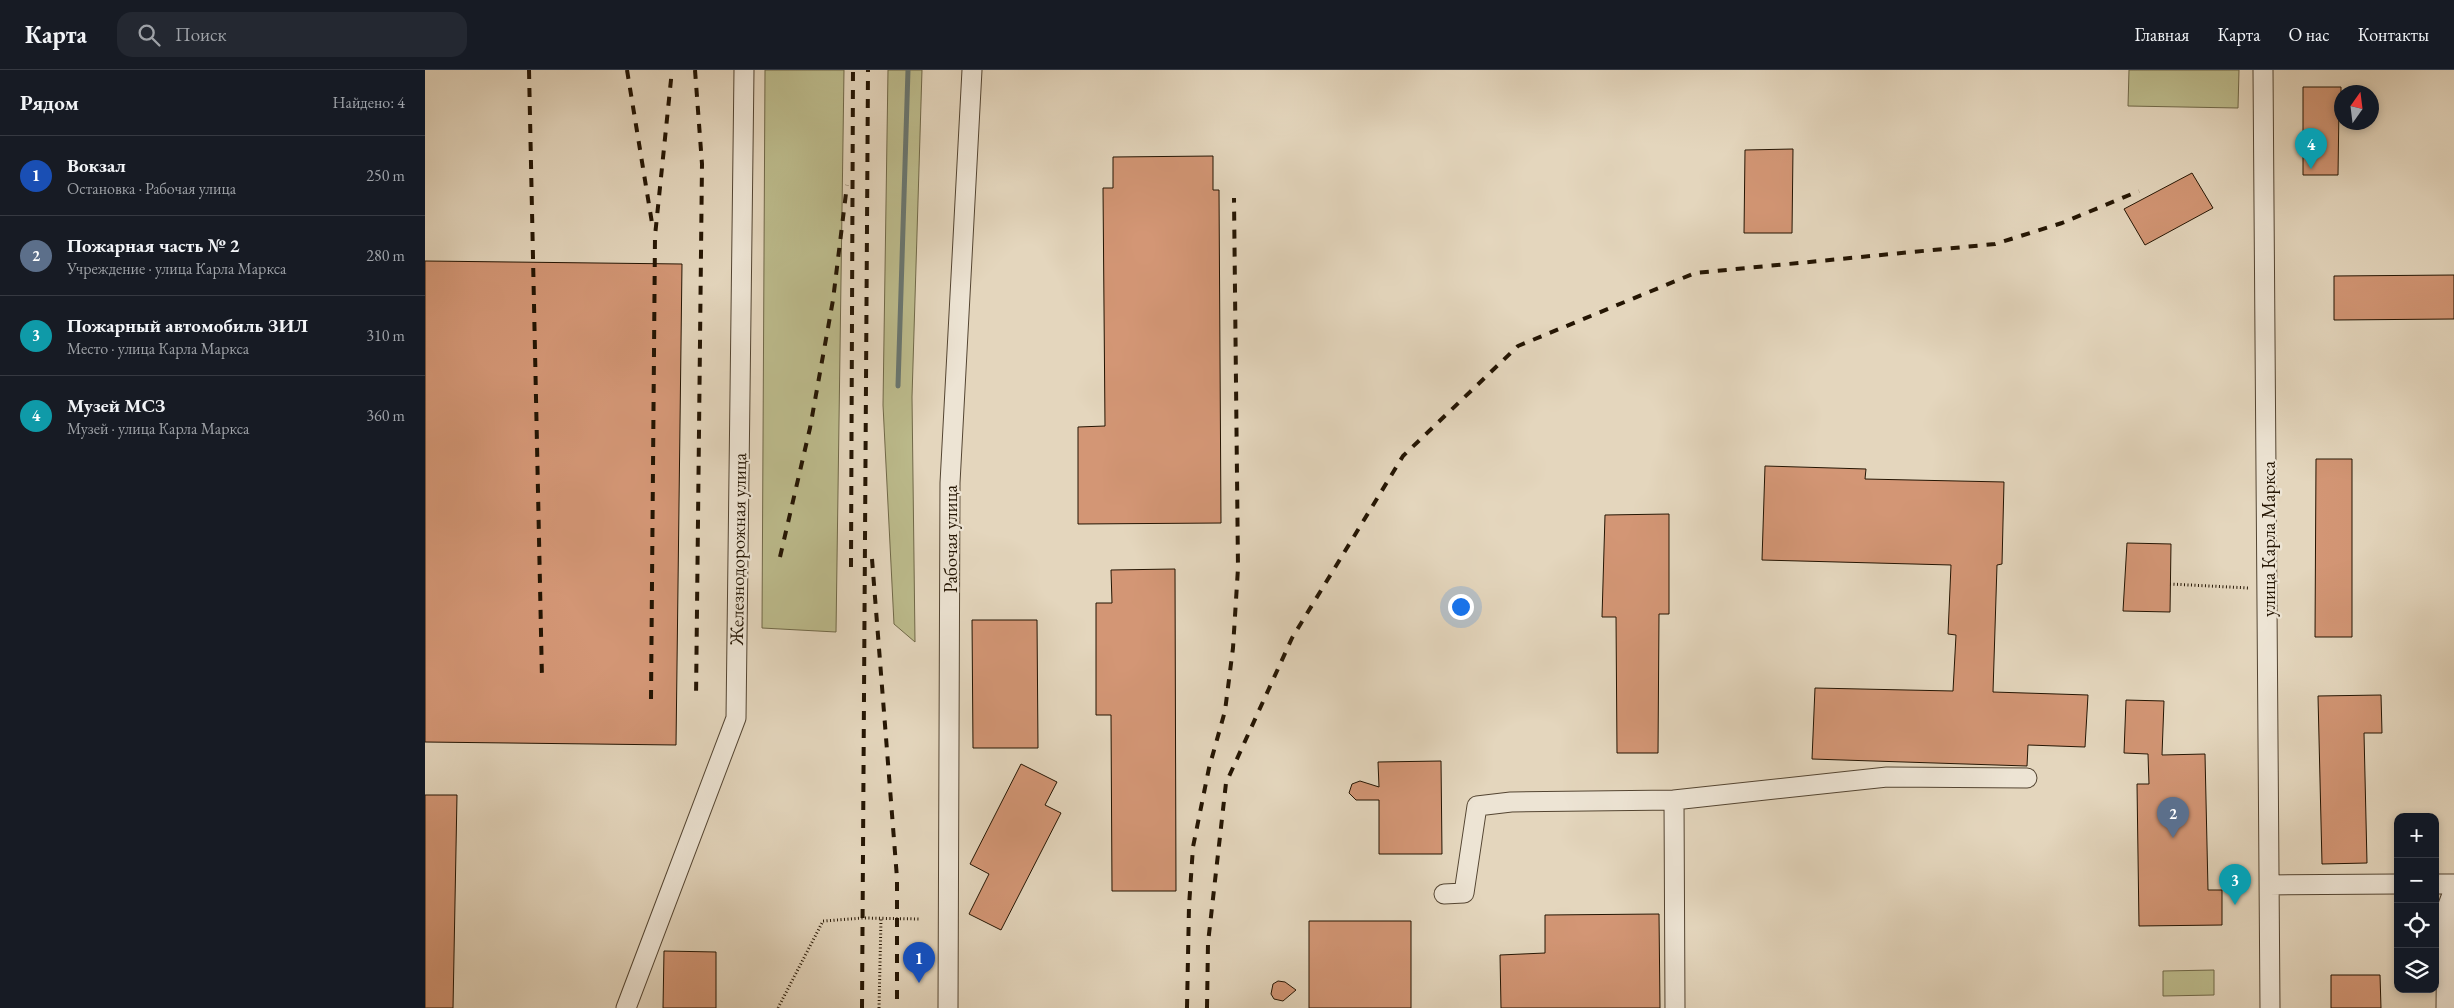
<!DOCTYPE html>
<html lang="ru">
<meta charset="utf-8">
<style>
:root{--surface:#171b24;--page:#242831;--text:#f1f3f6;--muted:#9ea1a6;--line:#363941;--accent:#c59692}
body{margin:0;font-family:"EB Garamond",serif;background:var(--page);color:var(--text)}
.controls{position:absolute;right:15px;bottom:15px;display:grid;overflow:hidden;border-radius:10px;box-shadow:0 2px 8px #0003}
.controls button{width:45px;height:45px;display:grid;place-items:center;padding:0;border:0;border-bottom:1px solid var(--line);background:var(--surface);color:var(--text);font:25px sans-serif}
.compass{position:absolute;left:1909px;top:15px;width:45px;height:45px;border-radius:50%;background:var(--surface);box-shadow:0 2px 8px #0003;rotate:14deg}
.you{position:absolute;left:1035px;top:536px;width:18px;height:18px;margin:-12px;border:4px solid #fff;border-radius:50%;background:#1a73e8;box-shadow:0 0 0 8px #1a73e833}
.badge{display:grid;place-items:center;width:32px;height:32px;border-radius:50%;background:var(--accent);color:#fff;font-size:16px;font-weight:700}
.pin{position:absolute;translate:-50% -41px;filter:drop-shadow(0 1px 2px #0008)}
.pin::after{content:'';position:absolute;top:26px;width:18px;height:15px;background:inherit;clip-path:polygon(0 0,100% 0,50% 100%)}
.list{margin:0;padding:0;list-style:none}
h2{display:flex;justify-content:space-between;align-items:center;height:65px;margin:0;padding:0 20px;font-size:21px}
h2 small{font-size:16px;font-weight:400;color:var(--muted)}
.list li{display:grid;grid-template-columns:32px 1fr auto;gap:15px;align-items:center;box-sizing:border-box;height:80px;padding:0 20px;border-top:1px solid var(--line)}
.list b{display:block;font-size:19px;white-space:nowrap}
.list p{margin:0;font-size:16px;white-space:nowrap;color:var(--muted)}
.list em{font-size:16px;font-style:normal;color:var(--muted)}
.icon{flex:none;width:28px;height:28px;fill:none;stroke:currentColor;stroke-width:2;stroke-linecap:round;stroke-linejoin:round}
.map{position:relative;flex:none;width:2029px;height:938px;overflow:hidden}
header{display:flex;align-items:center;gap:30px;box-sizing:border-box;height:70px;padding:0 25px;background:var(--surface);border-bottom:1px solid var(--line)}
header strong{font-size:24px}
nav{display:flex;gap:28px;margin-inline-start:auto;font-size:18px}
.search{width:350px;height:45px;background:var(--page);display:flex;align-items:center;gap:12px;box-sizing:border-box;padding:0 18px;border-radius:15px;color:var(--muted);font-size:19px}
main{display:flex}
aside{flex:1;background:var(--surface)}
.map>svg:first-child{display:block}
.green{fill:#bcbb8c;stroke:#706848}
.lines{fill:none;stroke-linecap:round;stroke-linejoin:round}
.stream{stroke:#697670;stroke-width:5}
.building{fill:#d39675;stroke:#241503}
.minor-casing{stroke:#544532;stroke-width:21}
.path{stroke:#241503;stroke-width:3;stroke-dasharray:1 2.5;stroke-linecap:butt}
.minor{stroke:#ede4d4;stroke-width:19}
.rail{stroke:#241503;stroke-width:4;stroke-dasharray:9 9;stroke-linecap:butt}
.labels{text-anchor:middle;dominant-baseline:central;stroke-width:4.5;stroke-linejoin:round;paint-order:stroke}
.street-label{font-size:19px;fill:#241503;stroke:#ede4d4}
</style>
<header>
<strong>Карта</strong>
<div class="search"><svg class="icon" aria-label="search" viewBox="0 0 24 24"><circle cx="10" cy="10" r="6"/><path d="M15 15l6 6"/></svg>Поиск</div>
<nav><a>Главная</a><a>Карта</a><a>О нас</a><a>Контакты</a></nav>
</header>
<main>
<aside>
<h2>Рядом<small>Найдено: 4</small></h2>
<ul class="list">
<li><span class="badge" style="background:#1a4fb4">1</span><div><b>Вокзал</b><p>Остановка · Рабочая улица</p></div><em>250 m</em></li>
<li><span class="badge" style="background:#5c6f8a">2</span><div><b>Пожарная часть № 2</b><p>Учреждение · улица Карла Маркса</p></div><em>280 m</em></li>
<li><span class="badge" style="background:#0f9aa8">3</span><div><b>Пожарный автомобиль ЗИЛ</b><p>Место · улица Карла Маркса</p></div><em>310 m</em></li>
<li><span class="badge" style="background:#0f9aa8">4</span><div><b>Музей МСЗ</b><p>Музей · улица Карла Маркса</p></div><em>360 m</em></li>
</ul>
</aside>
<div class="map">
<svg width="2029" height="938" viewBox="0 0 2029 938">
<rect width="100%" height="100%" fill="#e4d6bd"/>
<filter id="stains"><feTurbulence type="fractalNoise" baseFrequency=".004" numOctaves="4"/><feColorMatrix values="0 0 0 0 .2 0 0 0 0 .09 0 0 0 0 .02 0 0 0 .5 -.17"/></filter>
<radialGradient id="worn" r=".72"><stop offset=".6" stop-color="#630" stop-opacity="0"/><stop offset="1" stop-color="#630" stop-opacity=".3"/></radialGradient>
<path class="green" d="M340,0h79l-8,562 -74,-4z
M463,0h34l-10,327 3,245 -21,-18 -11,-219z
M1704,0h110l-1,38 -110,-2z
M1789,900v25l-51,1v-25z"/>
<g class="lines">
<path class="stream" d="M473,316l10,-316"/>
</g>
<path class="building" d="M1878,17h38v18h-2l-1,70h-35z
M1368,79l-1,84h-48l1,-83z
M788,86v34h6l2,333 -143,1v-97l27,-1 -2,-238h10v-31z
M1767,103l21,35 -68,37 -21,-36z
M0,191l257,3 -6,481 -251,-3z
M2029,205v44l-120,1v-44z
M1891,389h36v178h-37z
M1340,396l101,3 -1,10 139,3 -2,82 -5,1 -4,127 95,3 -3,52 -57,-2 -1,21 -215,-7 3,-71 138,3 3,-56 -8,-1 3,-69 -189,-5z
M1244,444v100h-10l-1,139h-41l-1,-136h-14l3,-102z
M1702,473l44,1 -1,68 -47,-1z
M750,499l1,322h-64l-1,-176h-15v-112h16l-1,-33z
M547,550h65l1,128h-65z
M1956,625l1,38h-18l3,130 -45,1 -4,-168z
M1701,630l38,1 -2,54 43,-1 3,136h14v35l-83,1 -2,-142h12l-1,-30 -24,-1z
M1016,691l1,93h-63v-54h-23l-7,-7 3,-9 8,-3 19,6 -1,-25z
M596,694l36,18 -12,23 16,8 -60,117 -32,-16 20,-40 -19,-10z
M0,725h32l-4,213h-28z
M1234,844l1,94h-159l-1,-53 45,-2v-38z
M884,851h102v87h-102z
M239,881l52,1v56h-53z
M1906,905h49l1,33h-50z
M853,911l7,1 11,8 -13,11 -9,-2 -3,-5 2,-10z"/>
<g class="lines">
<g class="minor-casing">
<path id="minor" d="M1838,0l7,938
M2010,814h19
M1844,815l129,-1
M1019,824l20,-1 13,-87 34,-4 163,-2
M201,938l110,-290 8,-648
M523,938l2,-525 22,-413
M1250,938l-1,-208 213,-23 140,1
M2021,938l1,-100 7,-19"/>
</g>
<path class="path" d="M1745,514l79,4
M353,938l45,-87 40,-3 56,1
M454,938l2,-89"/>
<use href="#minor" class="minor"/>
<path class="rail" d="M104,0l13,609
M202,0l25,153
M270,0l7,94 -6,535
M355,487l30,-129 23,-128 14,-115
M447,489l25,319v130
M426,497l2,-497
M226,629l4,-463 17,-166
M437,938l6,-938
M762,938l2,-102 4,-59 16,-79 16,-57 8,-63 5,-80 -4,-370
M782,938l1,-65 18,-160 66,-145 111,-182 115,-110 177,-73 300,-29 67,-21 77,-32"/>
</g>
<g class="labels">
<g class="street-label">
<text transform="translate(525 469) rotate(-90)">Рабочая улица</text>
<text transform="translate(1843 469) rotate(-90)">улица Карла Маркса</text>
<text transform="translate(313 479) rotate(-89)">Железнодорожная улица</text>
</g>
</g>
<rect width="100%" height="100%" filter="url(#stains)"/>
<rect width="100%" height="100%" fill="url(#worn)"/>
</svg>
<div class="controls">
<button>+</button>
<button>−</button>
<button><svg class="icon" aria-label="locate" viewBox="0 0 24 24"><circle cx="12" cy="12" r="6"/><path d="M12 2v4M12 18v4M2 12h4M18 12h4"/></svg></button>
<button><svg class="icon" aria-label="layers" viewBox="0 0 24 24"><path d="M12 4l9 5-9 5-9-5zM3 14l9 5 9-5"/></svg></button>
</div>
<svg class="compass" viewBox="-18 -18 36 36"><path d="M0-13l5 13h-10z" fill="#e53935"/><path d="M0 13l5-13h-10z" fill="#9ea1a6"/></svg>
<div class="you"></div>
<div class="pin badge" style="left:494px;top:913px;background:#1a4fb4">1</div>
<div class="pin badge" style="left:1748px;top:768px;background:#5c6f8a">2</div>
<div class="pin badge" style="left:1810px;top:835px;background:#0f9aa8">3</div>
<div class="pin badge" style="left:1886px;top:99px;background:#0f9aa8">4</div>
</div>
</main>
